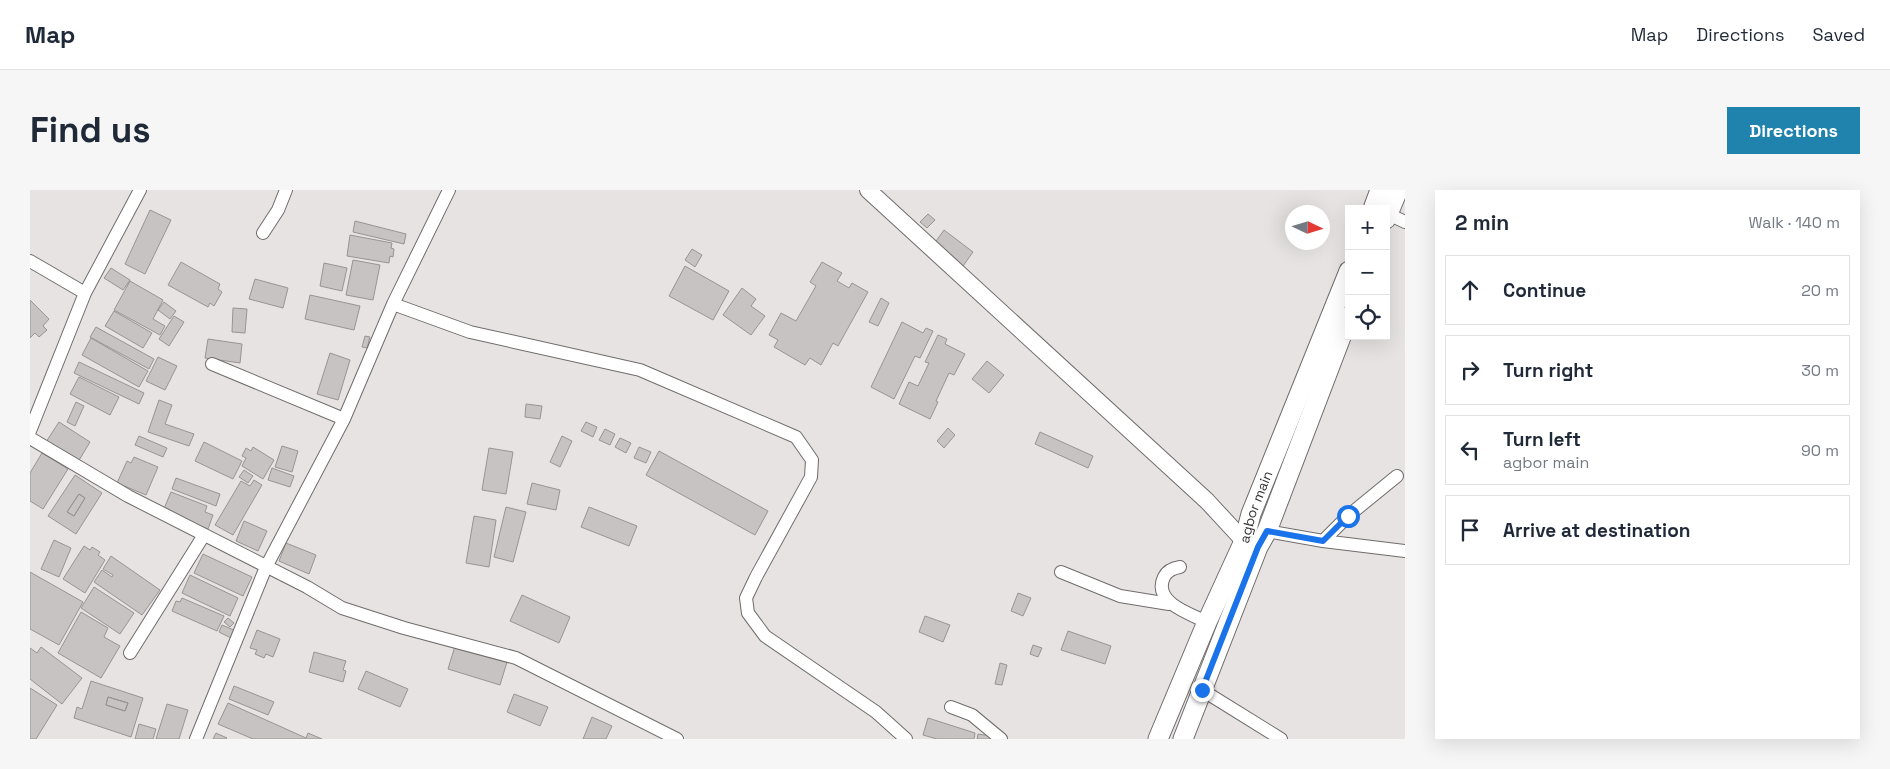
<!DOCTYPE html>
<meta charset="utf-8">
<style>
:root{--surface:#fff;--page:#f6f6f7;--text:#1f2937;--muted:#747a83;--line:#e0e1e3;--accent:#2083ae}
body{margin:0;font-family:"Space Grotesk",sans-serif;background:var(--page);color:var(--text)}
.controls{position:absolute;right:15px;top:15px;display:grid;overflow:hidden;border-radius:0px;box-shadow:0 5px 20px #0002}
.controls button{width:45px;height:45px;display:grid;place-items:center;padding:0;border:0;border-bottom:1px solid var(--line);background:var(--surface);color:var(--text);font:25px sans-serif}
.compass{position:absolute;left:1255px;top:15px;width:45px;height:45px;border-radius:50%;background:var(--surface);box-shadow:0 5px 20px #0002;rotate:94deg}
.stop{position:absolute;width:15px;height:15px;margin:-11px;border:4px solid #1a73e8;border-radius:50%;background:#fff}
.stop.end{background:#1a73e8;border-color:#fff;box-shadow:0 1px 5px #0008}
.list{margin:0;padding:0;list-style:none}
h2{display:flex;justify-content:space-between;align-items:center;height:65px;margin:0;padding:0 20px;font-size:21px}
h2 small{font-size:16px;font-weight:400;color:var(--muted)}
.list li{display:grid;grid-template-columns:32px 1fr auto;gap:15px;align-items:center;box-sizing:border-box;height:70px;margin:0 10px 10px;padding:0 10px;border:1px solid var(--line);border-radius:0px}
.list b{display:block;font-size:19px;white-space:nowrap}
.list p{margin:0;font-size:16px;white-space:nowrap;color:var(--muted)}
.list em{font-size:16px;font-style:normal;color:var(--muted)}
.icon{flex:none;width:28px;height:28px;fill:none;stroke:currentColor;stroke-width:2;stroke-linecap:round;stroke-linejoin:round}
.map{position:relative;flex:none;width:1375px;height:549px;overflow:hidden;border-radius:0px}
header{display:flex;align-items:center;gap:30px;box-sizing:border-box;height:70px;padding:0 25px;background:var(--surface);border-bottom:1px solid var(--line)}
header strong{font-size:24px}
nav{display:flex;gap:28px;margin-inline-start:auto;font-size:18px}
.intro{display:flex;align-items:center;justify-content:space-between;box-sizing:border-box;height:120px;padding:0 30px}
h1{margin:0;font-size:35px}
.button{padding:12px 22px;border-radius:0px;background:var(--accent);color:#fff;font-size:18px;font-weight:700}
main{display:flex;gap:30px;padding:0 30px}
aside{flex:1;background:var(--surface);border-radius:0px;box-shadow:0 5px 20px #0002}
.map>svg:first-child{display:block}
.building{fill:#c7c3c3;stroke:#979493;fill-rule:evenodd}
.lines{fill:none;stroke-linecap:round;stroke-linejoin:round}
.minor-casing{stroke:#6f6c6b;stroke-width:14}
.tertiary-casing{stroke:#6f6c6b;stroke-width:18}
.secondary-casing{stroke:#6f6c6b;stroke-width:21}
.minor{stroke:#fff;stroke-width:12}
.tertiary{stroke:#fff;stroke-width:16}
.secondary{stroke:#fff;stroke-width:19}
.route{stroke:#1a73e8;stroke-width:6}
.labels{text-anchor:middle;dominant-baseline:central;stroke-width:4.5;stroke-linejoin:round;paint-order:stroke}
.street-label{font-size:14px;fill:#393737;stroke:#f5f1f0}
</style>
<header>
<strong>Map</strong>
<nav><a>Map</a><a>Directions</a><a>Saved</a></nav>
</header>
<div class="intro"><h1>Find us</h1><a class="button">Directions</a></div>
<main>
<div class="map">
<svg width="1375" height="549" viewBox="0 0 1375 549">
<rect width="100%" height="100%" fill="#e7e3e3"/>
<path class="building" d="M120,20l21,10 -26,54 -20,-10z
M898,24l7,6 -8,8 -7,-6z
M325,31l51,13 -2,10 -51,-12z
M914,40l29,22 -10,14 -29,-22z
M320,45l42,8 -1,5 3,1 -1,8 -3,-1 -1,7 -42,-7z
M662,59l10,6 -7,12 -10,-7z
M323,70l27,5 -7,35 -27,-5z
M151,72l39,22 -2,5 4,3 -8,14 -4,-3 -2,4 -40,-22z
M792,72l20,11 -5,8 12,7 3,-5 16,9 -30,54 -5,-3 -12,22 -11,-7 -5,7 -31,-18 4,-7 -9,-5 12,-22 15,8 20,-35 -6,-4z
M294,73l23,5 -5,23 -22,-5z
M655,76l44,25 -16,29 -44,-24z
M81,78l19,12 -7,10 -19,-12z
M225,89l33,9 -5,20 -34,-9z
M100,91l33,19 -10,19 12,7 -5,9 -46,-25z
M712,98l14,11 -5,7 14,10 -14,19 -28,-20z
M280,105l50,11 -6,24 -49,-11z
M851,108l8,5 -11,23 -9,-4z
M0,110l19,19 -6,7 4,4 -8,7 -4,-4 -5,5z
M134,112l12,9 -6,8 -12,-9z
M203,118l14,1 -2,24 -13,-1z
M84,121l38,22 -9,15 -38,-22z
M144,126l10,6 -15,24 -10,-7z
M872,132l21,11 3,-5 7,3 -13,27 -5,-2 -21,43 -23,-12z
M66,137l58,32 -5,10 -59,-32z
M908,145l9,4 -2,5 20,10 -11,21 -5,-2 -13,28 2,1 -8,17 -31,-15 10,-22 9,4 11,-23 -4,-1z
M335,146l5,1 -3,11 -5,-1z
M61,148l57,33 -9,16 -57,-32z
M178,149l34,5 -2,19 -35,-5z
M300,163l20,7 -12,40 -21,-6z
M128,167l19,9 -12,24 -19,-9z
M957,171l17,14 -15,18 -17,-14z
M49,172l65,31 -5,11 -65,-31z
M49,187l40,20 -9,18 -40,-21z
M129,210l13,5 -7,19 29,10 -5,12 -41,-14z
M46,212l8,4 -9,20 -8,-4z
M496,214l16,2 -2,13 -15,-2z
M29,232l31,20 -12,20 -32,-20z
M556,232l11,5 -4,10 -12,-6z
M918,238l7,7 -11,13 -7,-7z
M575,239l10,5 -5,11 -11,-5z
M1010,242l53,24 -5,12 -53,-24z
M109,246l28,12 -4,9 -28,-12z
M532,246l10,5 -12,26 -10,-5z
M590,248l11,5 -5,10 -11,-6z
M174,252l38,19 -9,18 -38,-18z
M252,256l16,5 -6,21 -17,-5z
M223,257l21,13 -11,19 -21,-13 4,-8 -4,-2 4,-8 5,3z
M609,257l12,5 -5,11 -12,-5z
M459,258l24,4 -7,42 -24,-4z
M629,261l109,60 -13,24 -109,-60z
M12,263l26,16 -25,40 -13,-8v-28z
M104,267l24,10 -12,28 -29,-12 10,-22 4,2z
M242,278l22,8 -4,11 -22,-7z
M214,280l9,6 -5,7 -9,-6z
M45,285l27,18 -26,41 -28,-18zM49,304l6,4 -11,18 -7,-4z
M146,288l44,16 -4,12 -44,-17z
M224,290l8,5 -29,50 -18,-10 26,-44 9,5z
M502,293l28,7 -4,20 -29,-6z
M141,302l36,14 -2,6 8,3 -5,14 -45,-18z
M49,304l6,4 -11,18 -7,-4z
M476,317l20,5 -13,50 -19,-5z
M559,317l48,19 -8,20 -48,-19z
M444,326l22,4 -7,47 -23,-4z
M214,331l23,10 -9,20 -22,-10z
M24,350l17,8 -12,29 -18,-8z
M256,353l30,12 -7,19 -30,-13z
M54,356l6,4 2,-3 8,5 -2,3 7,5 -20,33 -22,-14z
M173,364l49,23 -9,19 -49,-23z
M81,366l49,34 -18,25 -48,-33 8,-12 10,7 1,-2 -10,-6z
M0,382l53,30 -24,43 -29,-16z
M160,385l48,23 -8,18 -48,-23z
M64,397l40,26 -14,21 -39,-26z
M988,403l13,5 -8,18 -12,-5z
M492,405l48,22 -11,26 -49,-22z
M152,408l42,18 -7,15 -45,-20 4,-10 4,1z
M51,422l27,16 -4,9 16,9 -19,32 -43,-25z
M895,426l25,9 -7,17 -24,-10z
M198,428l6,5 -4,4 -6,-5z
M192,435l12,5 -3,8 -12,-6z
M227,440l23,9 -7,18 -7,-3 -2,4 -9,-4 2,-4 -7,-2z
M1038,441l43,15 -6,18 -44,-14z
M1003,455l9,3 -4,9 -8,-3z
M425,456l52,16 -7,23 -52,-16z
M11,457l41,31 -20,26 -32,-25v-31l7,5z
M284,462l32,9 -3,9 3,1 -3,11 -34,-10z
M970,473l7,2 -5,20 -7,-1z
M336,481l42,18 -8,18 -42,-18z
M61,491l52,17 -12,39 -57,-19 3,-11 5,2zM78,507l20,6 -3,8 -19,-6z
M204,496l40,16 -6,13 -39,-16z
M0,498l27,17 -21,34h-6z
M484,504l34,13 -8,19 -33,-14z
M78,507l20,6 -3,8 -19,-6z
M198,513l78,35 2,-5 14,6h-69l-35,-15z
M137,514l21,6 -9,29h-23z
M562,527l20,9 -6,13h-23z
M898,528l47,15 -1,6h-37l-14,-4z
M109,534l17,5 -3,10h-18z
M186,543l11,5 -1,1h-13z
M948,544l13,2v3h-14z"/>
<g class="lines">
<g class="minor-casing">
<path id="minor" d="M1358,24l17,8
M233,43l15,-23 8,-20
M0,71l55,32
M363,114l77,28 170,38 156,67 16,23 -1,17 -55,100 -10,21 2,15 17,23 111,76 30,27
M182,174l132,55
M0,241l55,-138 55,-103
M0,248l98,58 179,91 35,21 62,20 112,30 161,81
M1237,341l56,10 82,10
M1293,351l25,-25 49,-40
M1150,377c-7,1 -13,4 -16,10 -12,25 26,37 43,45
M1031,382l59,24 49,8
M100,463l74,-118
M1172,500l79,49
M921,517l21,8 29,24
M166,549l70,-172 78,-148 49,-115 56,-114"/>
</g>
<g class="tertiary-casing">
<path id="tertiary" d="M838,0l339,311 37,40"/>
</g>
<g class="secondary-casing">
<g id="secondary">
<path d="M1343,19l7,-19"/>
<path d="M1356,29l12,-29"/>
<path id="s1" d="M1128,549l49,-117 37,-81 7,-27 98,-243"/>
<path d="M1153,549l75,-192 9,-16 82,-215"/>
</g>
</g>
<use href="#minor" class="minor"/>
<use href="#tertiary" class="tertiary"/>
<use href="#secondary" class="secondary"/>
</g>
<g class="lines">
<path class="route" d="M1172,500l56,-143 9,-16 56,10 25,-25"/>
</g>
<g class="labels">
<g class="street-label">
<text stroke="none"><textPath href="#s1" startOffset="252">agbor main</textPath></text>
</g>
</g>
</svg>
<div class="controls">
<button>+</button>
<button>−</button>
<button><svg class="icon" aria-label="locate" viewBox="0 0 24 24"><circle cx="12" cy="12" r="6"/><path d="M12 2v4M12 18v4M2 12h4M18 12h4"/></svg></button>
</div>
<svg class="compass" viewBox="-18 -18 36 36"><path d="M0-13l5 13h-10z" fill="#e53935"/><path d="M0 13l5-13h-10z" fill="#747a83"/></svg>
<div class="stop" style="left:1318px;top:326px"></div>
<div class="stop end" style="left:1172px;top:500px"></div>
</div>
<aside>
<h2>2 min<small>Walk · 140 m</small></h2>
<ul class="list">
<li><svg class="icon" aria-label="ahead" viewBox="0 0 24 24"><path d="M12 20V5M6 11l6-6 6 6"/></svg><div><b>Continue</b></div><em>20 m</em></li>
<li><svg class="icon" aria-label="right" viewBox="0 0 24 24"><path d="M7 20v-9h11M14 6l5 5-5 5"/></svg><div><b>Turn right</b></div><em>30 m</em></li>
<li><svg class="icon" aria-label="left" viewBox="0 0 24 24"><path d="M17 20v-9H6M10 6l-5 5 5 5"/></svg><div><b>Turn left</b><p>agbor main</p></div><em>90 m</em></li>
<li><svg class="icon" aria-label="arrive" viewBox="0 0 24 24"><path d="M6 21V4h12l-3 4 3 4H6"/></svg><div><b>Arrive at destination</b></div></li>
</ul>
</aside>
</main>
